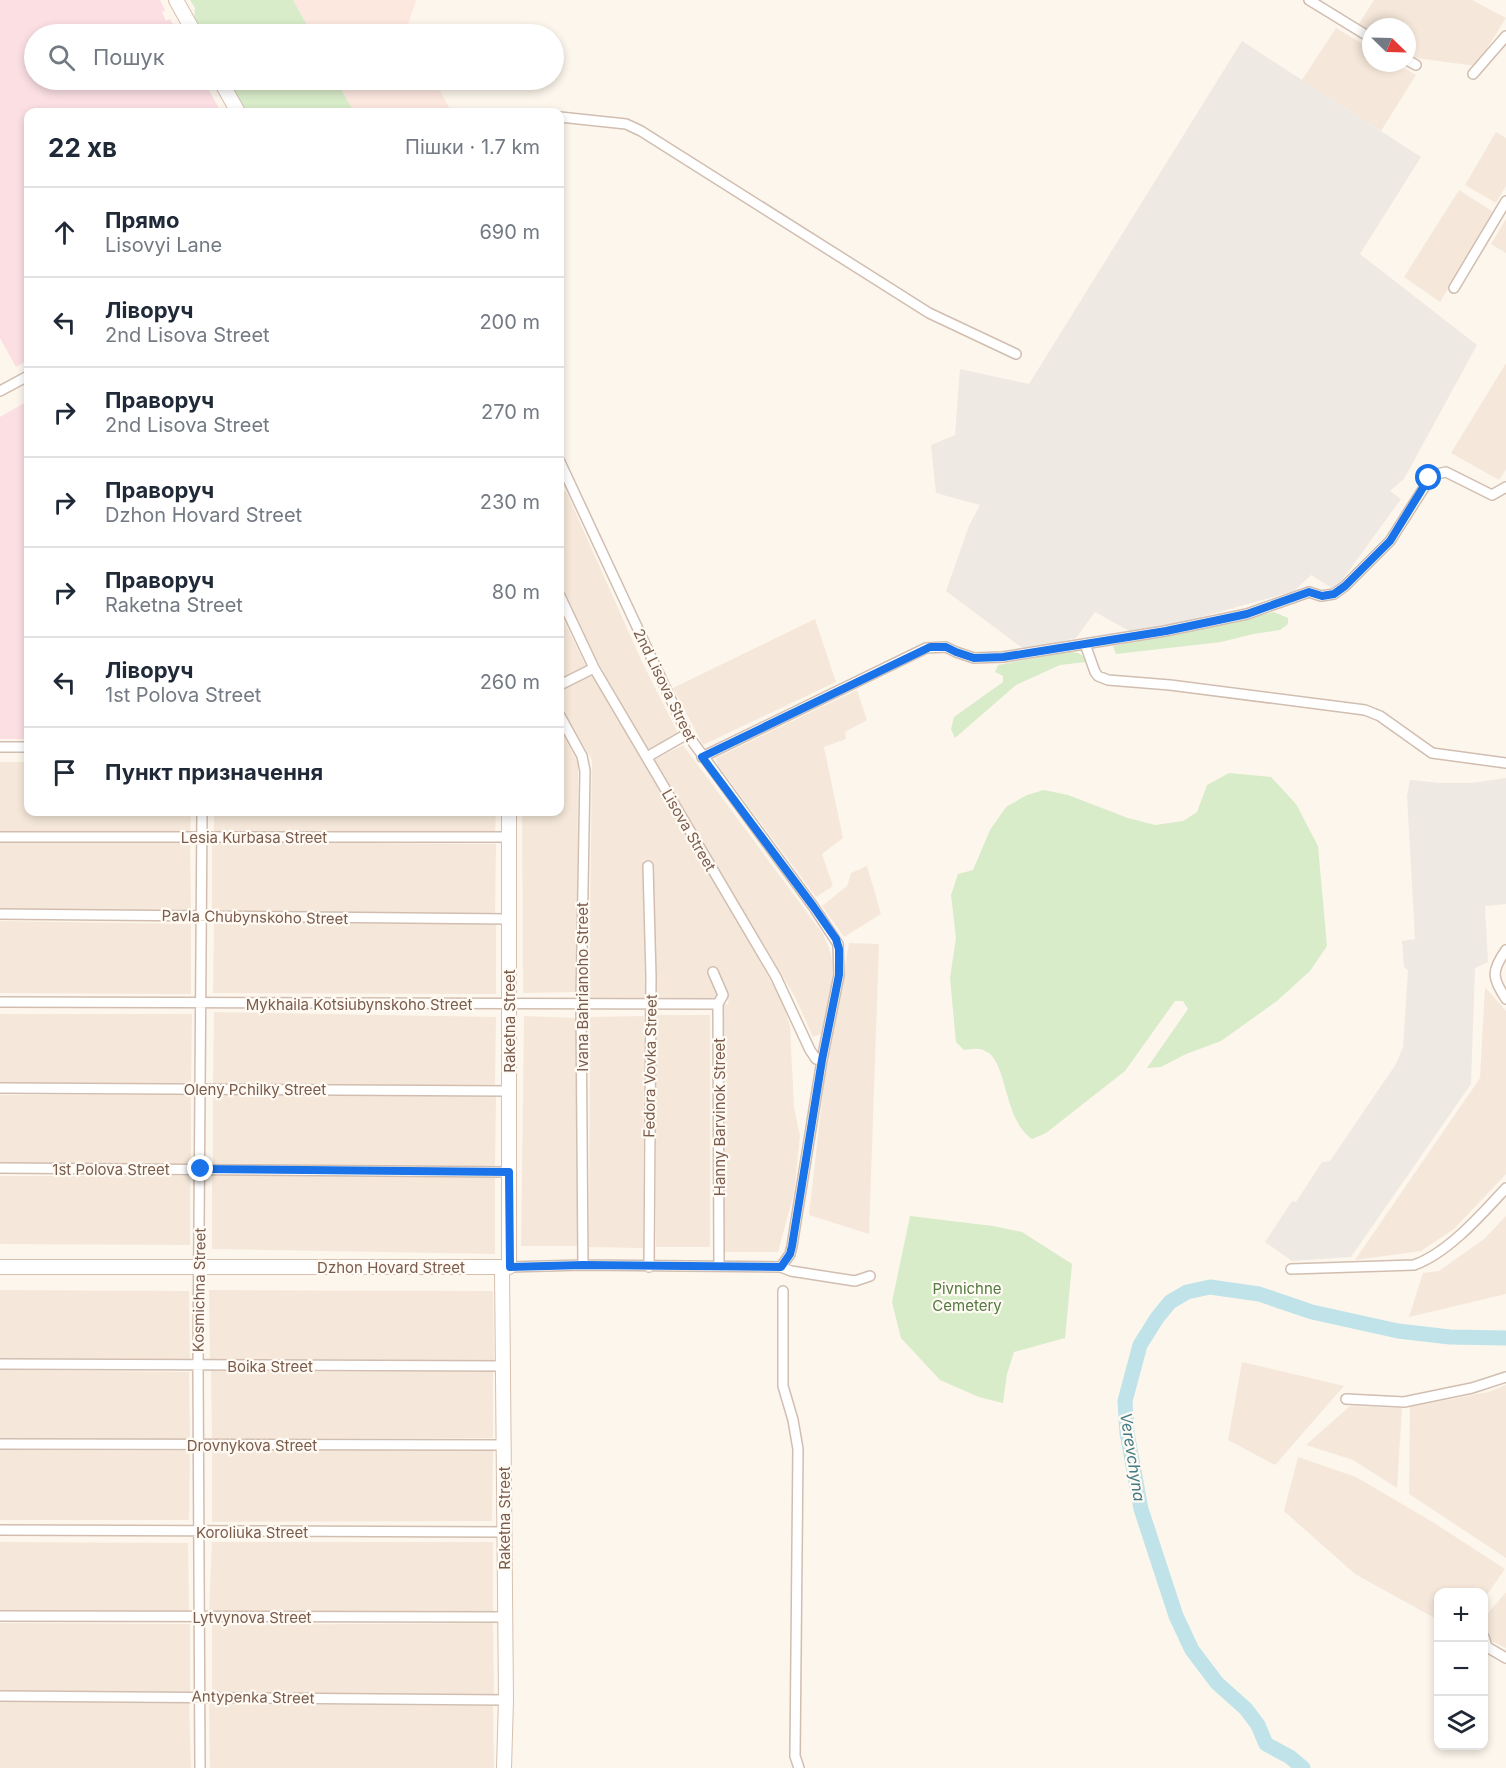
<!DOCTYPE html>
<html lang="uk">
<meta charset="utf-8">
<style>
:root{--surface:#fff;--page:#f6f6f7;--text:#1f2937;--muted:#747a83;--line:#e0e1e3}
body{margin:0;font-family:Inter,sans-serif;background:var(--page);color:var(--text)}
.controls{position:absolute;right:18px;bottom:18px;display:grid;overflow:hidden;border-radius:12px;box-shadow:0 3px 9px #0003}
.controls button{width:54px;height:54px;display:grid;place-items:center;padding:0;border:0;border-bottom:2px solid var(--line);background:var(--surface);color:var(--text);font:30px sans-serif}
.compass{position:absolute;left:1362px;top:18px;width:54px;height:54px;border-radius:50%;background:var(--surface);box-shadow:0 3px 9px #0003;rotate:113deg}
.stop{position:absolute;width:18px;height:18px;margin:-14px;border:4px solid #1a73e8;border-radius:50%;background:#fff}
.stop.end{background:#1a73e8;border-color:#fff;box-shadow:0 2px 6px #0008}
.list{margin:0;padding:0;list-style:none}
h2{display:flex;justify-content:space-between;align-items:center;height:78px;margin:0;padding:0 24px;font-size:26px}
h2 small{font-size:20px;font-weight:400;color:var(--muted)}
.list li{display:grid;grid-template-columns:39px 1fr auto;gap:18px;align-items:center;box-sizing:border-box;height:90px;padding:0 24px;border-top:2px solid var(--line)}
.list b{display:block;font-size:22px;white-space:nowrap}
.list p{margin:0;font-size:20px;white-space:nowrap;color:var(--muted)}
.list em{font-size:20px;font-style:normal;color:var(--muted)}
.icon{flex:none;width:33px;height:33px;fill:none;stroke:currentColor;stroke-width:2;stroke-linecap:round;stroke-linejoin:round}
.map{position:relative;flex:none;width:1506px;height:1768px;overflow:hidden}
.search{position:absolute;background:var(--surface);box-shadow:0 3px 9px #0003;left:24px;top:24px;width:540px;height:66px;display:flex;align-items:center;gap:15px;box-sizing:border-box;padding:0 21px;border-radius:33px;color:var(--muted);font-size:22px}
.panel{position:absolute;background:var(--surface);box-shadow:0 3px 9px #0003;left:24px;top:108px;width:540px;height:708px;border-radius:12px}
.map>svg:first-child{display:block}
.residential{fill:#f5e8da}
.commercial{fill:#fde8e0}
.industrial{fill:#efe9e4}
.medical{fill:#fbdfe3}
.green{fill:#d8ecc9}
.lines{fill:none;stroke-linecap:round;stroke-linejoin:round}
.river{stroke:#bfe3e8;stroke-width:15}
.street-casing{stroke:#d1beb0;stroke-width:12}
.secondary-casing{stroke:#d6c0b0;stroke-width:16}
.street{stroke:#fff;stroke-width:9}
.secondary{stroke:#fff;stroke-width:14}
.route{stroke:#1a73e8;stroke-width:8}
.labels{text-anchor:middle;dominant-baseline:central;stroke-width:4.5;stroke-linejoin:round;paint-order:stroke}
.street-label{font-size:15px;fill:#7a5c4d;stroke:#fffaf3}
.park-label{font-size:15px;fill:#537a41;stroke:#fffaf3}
.water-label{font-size:16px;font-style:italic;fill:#437c86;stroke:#fffaf3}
</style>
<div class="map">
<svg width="1506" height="1768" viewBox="0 0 1506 1768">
<rect width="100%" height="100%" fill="#fdf6ec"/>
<path class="residential" d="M1374,0h98l34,18 -30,48 -60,-8 -9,-5v-26h-36v5l-13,-7z
M1336,28l35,21v14h24l21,12 -35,56 -79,-51z
M1496,132l10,6v48l-10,17 -31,-18z
M1459,190l36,23 -55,89 -36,-25z
M1506,219v34l-15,-9z
M1506,363v106l-7,11 -48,-27z
M566,491l77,173 36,71 -30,17 -71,-125 -18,-37v-96z
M560,613l26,53 -26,14z
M815,619l21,63 -133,63 -30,-57z
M593,673l190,329 7,24 4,81 6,29 -6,57 -16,59h-56l2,-167 -2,-79 7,-3 -15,-36 -5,3 10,21 -1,6 -5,2h-57l-3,-129 -6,-10h-4l2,138h-56l3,-238 -32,-55v-13z
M857,690l10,30 -22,12 1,7 -22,8 19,91 -21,16 11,32 -17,11 -99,-133 -1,-6z
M560,728l18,35 -1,229 -54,1 -1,-181h38z
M683,745l140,189 6,14 6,24 -14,62 -8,3 -18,-40 -141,-237z
M0,762h28v50h163l-1,21 -190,-2z
M214,812h282l-1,20 -281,-1z
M190,842l1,69h-191v-68z
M212,842l284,2 -1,70 -283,-2z
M867,866l14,48 -37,23 -22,-31 25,-20 4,-13z
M0,921l191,3v70l-191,-1z
M214,923l282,1v70l-283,-1z
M849,943l30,1 -10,290 -60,-19 15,-132z
M1485,987l21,24v163l-52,55 -33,22 -66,9 125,-182z
M214,1012l282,5 -1,69 -282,-2z
M0,1014h192l-1,69h-191z
M656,1015h54v232h-54z
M524,1016l53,2v228h-56z
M644,1016l-1,232 -54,-1 1,-230z
M0,1095h191v70l-191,-2z
M213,1095l283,1 -1,72 -282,-5z
M212,1175l283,1v78l-283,-5z
M0,1176h190v69l-190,-1z
M1506,1216v78l-97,23 14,-44 16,-2 45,-32z
M0,1290l189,1 1,68 -190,-1z
M209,1290l284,1 1,69 -284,1z
M1242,1362l102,24 -69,79 -47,-25z
M0,1370l189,2 1,68 -190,-1z
M211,1371l282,1v66l-281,1z
M1506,1385v173l-97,-64 1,-87 78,-15z
M1350,1406l52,2 -5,80 -44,-28 -47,-15z
M0,1450l190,1 -1,69h-189z
M493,1450l-1,71 -280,1v-71z
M1298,1457l58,20 75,44 74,48 -21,30v-7h-46v28l-83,-46 -71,-63z
M0,1542l188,1 1,69 -189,-1z
M212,1542h281v70l-284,-1z
M1506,1592v56l-15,-7 -7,-23z
M0,1623l190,1v68h-190z
M493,1623l1,72 -282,-3v-67z
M189,1702l2,66h-191v-66z
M209,1704l284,2 1,62h-284z"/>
<path class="commercial" d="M293,0h123l-10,31 2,3h-96z
M336,80h98l17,31 -4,1h-93z"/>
<path class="industrial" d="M1242,41l179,116 -61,97 117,91 -73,134 -14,12 11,8 -66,91 -24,-15 -17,16 -129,36 -34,5 -36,-20 -19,26 -51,12 -79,-59 23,-65 11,-21 -44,-12 -5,-48 24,-10 5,-66 69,15z
M1506,778v126l-21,2 3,56 -13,6 -4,116 -120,173 -59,4 -27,-19 27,-41 4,1 26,-40 8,-1 66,-97 7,-17 5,-77 -4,-3 -2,-26 13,-2 -8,-143 3,-16 32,3h29z"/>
<path class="medical" d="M0,0h160l5,10 -3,2 4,9 4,-2 8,15h-144v46h169l18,32h-193v248l-12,7 -16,-29z
M28,401v338h-28v-322z"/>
<path class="green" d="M190,0h103l19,34h-109l-9,-16 1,-10z
M228,80h108l18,32h-108z
M1274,612l14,6v6l-8,6 -27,4 -32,8 -105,12 -3,-8 115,-23z
M1067,652c10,0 15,0 19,10l-26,3 -44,20 -61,53 -4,-9 3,-12 49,-35v-6l-8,-4 3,-7z
M1229,773l42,4 25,27 22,42 9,100 -17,25 -33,30 -56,40 -35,13 -25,13 -14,1 41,-59 -5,-8h-8l-50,70 -79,62 -14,6c-28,-18 -25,-77 -45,-87 -7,-5 -15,-3 -23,-2l-8,-8 -6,-64 6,-40 -5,-43 7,-21 15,-4 17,-40 16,-23 21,-12 17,-5 24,5 60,23 27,7 28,-4 14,-9 10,-27z
M910,1216l83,10 29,6 50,32 -7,74 -51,14 -7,22 -4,29 -24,-6 -39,-17 -39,-42 -9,-36z"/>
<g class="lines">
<path class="river" d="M1303,1768l-13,-11 -24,-13 -8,-19 -12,-16 -29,-26 -25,-33 -16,-34 -35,-107 -14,-76 -2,-32 15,-56 17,-27 13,-16 17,-10 23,-5 49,7 53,18 86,19 52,6 56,1"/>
<g class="street-casing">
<path id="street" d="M1309,0l62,38
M1407,60l9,5
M1473,74l33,-38
M560,117l66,7 15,7 288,182 87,41
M1454,288l52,-87
M0,391l28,-15
M560,462l127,272 126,172 25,38 1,31 -17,85 -30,186 -2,8 -9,13
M560,596l34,72 182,309 34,73 6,9 6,1
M1085,644l10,28 3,4 10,4 62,5 195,25 15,6 52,37 74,10
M560,685l34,-17
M560,716l22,40 3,15 -4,233 2,261
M0,747h28
M647,757l40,-23
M702,757l224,-109 20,-1 10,5 18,6 29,-1 162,-26 82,-17 62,-22 12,4 13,-2 11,-8 45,-45 42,-66 14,-3 46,23 14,-8
M0,837h508
M648,866l3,111 -2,290
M0,914l509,5
M1506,950c-15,21 -14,28 0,49
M713,972l10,23 -5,9 1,262
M0,1002l718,2
M0,1088l509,3
M0,1168l509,4
M509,1267l74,-2 198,2 10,4 64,10 15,-5
M1291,1269l123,-4c34,-12 68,-51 92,-77
M783,1291v95l10,34 5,29 -3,307 4,12
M0,1364l503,2
M1346,1399l58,3 68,-14 34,-11
M0,1444l503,1
M0,1530l503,2
M0,1616l505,1
M1484,1637l3,10 19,11
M0,1696l506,4
M200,1768l-2,-402 4,-554"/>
</g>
<g class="secondary-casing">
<path id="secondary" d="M176,0l19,34
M220,80l18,32
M0,1267h509v-455
M502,1268l4,432 -2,68"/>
</g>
<use href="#street" class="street"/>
<use href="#secondary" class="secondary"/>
</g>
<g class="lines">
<path class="route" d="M201,1169l308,3 1,95 73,-2 198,2 9,-13 2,-8 30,-186 17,-85v-26l-3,-10 -23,-33 -111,-149 228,-110h16l10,5 18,6 29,-1 163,-26 81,-17 62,-22 13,4 12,-2 11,-8 45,-45 39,-63"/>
</g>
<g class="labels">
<g class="street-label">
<text transform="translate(665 685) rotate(64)">2nd Lisova Street</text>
<text transform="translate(689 830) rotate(60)">Lisova Street</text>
<text x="254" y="837">Lesia Kurbasa Street</text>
<text transform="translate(255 917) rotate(1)">Pavla Chubynskoho Street</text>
<text transform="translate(582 987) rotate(-90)">Ivana Bahrianoho Street</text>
<text x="359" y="1004">Mykhaila Kotsiubynskoho Street</text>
<text transform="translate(509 1021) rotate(-90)">Raketna Street</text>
<text transform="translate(650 1066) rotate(-89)">Fedora Vovka Street</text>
<text x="255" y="1089">Oleny Pchilky Street</text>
<text transform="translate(719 1117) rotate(-90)">Hanny Barvinok Street</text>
<text x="111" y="1169">1st Polova Street</text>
<text x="391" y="1267">Dzhon Hovard Street</text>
<text transform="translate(199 1290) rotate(-89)">Kosmichna Street</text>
<text x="270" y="1366">Boika Street</text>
<text x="252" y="1445">Drovnykova Street</text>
<text transform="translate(504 1518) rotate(-90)">Raketna Street</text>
<text x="252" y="1532">Koroliuka Street</text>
<text x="252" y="1617">Lytvynova Street</text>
<text transform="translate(253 1697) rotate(1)">Antypenka Street</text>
</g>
<g class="park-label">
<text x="967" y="1288">Pivnichne<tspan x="967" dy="17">Cemetery</tspan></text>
</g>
<g class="water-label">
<text transform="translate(1133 1457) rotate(81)">Verevchyna</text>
</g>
</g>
</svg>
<div class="controls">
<button>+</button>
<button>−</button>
<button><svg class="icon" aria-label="layers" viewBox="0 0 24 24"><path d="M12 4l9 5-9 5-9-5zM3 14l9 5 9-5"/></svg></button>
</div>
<svg class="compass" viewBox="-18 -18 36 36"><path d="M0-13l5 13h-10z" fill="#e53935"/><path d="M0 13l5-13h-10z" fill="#747a83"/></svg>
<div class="stop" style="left:1429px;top:478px"></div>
<div class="stop end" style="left:201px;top:1169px"></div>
<div class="search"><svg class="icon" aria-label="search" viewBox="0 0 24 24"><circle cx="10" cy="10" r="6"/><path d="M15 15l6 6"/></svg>Пошук</div>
<section class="panel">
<h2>22 хв<small>Пішки · 1.7 km</small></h2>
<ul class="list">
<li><svg class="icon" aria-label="ahead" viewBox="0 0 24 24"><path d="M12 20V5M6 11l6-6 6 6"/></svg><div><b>Прямо</b><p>Lisovyi Lane</p></div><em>690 m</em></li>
<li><svg class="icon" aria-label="left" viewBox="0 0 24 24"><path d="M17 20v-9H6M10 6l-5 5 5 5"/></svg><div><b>Ліворуч</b><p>2nd Lisova Street</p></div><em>200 m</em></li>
<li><svg class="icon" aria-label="right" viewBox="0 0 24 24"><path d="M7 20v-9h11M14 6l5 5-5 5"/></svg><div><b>Праворуч</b><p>2nd Lisova Street</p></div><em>270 m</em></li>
<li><svg class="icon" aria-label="right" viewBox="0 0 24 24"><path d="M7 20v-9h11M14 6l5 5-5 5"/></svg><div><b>Праворуч</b><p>Dzhon Hovard Street</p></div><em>230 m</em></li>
<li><svg class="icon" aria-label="right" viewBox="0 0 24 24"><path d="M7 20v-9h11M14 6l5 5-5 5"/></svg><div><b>Праворуч</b><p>Raketna Street</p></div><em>80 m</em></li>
<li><svg class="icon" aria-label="left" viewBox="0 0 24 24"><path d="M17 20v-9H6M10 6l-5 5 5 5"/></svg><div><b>Ліворуч</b><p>1st Polova Street</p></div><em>260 m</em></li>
<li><svg class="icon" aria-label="arrive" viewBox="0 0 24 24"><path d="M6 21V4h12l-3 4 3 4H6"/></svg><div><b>Пункт призначення</b></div></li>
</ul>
</section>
</div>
